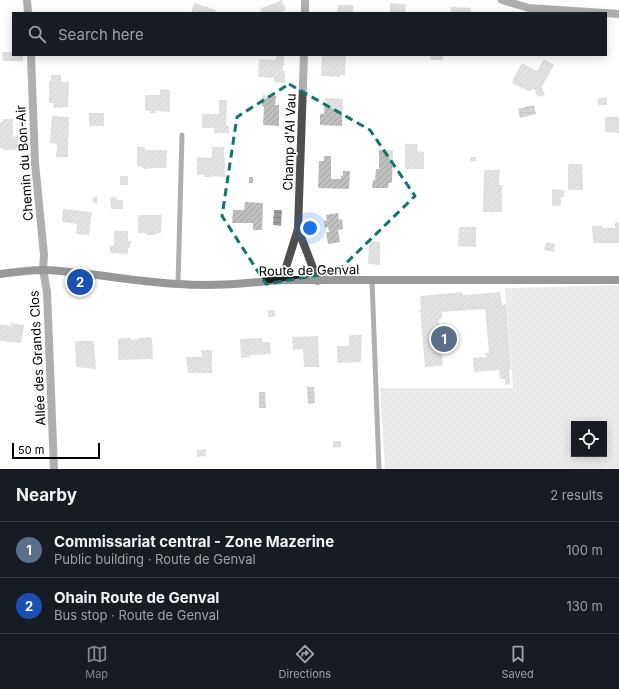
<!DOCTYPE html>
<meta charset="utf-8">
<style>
:root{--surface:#171b24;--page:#242831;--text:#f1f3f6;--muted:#9ea1a6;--line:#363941;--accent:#858687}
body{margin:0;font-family:Inter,sans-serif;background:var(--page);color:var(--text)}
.controls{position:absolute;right:12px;bottom:12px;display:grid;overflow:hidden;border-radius:0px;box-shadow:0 2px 10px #0003}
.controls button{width:36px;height:36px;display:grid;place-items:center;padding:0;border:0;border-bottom:1px solid var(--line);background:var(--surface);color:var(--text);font:20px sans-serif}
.scale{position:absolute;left:12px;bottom:10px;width:88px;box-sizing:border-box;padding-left:4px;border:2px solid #000;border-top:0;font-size:11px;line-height:14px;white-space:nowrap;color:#000;-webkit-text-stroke:3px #fff;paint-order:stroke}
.you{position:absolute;left:310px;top:228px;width:14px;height:14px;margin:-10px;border:3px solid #fff;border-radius:50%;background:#1a73e8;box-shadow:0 0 0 6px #1a73e833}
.badge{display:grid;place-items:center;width:26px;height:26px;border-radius:50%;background:var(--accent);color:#fff;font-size:13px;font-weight:700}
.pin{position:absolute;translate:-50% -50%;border:2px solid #fff;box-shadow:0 1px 4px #0006}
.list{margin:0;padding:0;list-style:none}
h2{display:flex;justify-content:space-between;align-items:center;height:52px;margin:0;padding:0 16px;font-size:17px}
h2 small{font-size:13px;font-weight:400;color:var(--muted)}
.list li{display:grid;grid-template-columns:26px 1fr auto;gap:12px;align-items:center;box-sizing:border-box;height:56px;padding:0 16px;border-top:1px solid var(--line)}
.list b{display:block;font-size:15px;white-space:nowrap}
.list p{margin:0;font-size:13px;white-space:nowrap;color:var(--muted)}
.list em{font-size:13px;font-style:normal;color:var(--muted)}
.icon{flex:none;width:22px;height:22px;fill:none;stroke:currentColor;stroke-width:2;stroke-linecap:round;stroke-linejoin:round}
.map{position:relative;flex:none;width:619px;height:469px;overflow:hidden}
.search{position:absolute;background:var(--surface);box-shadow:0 2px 10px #0003;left:12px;right:12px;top:12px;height:44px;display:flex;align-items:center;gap:10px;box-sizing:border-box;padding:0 14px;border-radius:0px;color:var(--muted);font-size:15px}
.sheet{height:164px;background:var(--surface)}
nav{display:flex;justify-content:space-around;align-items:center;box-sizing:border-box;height:56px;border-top:1px solid var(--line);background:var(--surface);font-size:11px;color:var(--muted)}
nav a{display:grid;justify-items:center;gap:2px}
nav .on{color:var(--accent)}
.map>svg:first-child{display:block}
.grass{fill:url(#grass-dots);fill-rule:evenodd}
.water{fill:url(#water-rules)}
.building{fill:url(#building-hatch)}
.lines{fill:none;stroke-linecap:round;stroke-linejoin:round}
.service{stroke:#4f4f4f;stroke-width:5}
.minor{stroke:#4f4f4f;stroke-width:8}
.secondary{stroke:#1c1c1c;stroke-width:8}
.marked{fill:none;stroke:#0f766e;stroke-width:3;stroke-dasharray:8 5;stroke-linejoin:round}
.labels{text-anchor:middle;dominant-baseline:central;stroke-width:3;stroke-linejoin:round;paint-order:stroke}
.street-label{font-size:13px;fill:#000;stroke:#fff}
</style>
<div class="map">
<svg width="619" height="469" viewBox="0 0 619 469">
<defs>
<pattern id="grass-dots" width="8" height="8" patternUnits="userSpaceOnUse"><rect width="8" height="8" fill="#d6d6d6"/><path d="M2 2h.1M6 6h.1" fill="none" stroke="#b6b6b6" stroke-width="1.8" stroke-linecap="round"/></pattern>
<pattern id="water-rules" width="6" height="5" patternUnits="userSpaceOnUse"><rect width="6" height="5" fill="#9d9d9d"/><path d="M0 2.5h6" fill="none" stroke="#858585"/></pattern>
<pattern id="building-hatch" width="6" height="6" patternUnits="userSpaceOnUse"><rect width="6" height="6" fill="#bfbfbf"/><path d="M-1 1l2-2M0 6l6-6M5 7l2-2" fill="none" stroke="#a2a2a2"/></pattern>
</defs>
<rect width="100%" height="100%" fill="#fff"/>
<path class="grass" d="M619,285v184h-234l-5,-81h133l-8,-100zM574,424h30v30h-30z"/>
<path class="water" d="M534,105l2,9 -16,4 -2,-9z
M274,210h8l-1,16 -8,-1z
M307,387h7l1,16 -7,1z
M259,392h6l1,16h-7z"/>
<path class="building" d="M282,0l4,10 -8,3h-16l-2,-4z
M194,3l22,7 -1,3h-24z
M390,3l16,1 -1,9h-15z
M338,5h15v8h-16z
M451,7l20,1v5h-20z
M2,52h11v3h10v6h-20z
M276,55h8v10h-1v6h2v12l-11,-1v-4l-16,-1 1,-18 17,1z
M332,55h14l-1,21 -5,-1v2l-19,-1 1,-20h10z
M430,55h13v5h-13z
M544,59l10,6 -12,22 3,8 -8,2 -2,-7 -2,-1 -2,2h-2l-3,-1 -1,-3 -1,2 -12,-6 2,-4h-1l9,-16 15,8z
M51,75h10v7h8l-1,25 -14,1 -1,-5h-4v-22h2z
M160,89l10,1v22l-14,-1v2h-6l1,-2 -6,-1v-15h15z
M262,95l14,1 -1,9h4v21l-16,-1 1,-18 -2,-1z
M325,98l18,1 -1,27 -22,-1v-11h4z
M598,98h9v7h-9z
M219,100h8l-1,26h3v7h-15v-5h-12v-14h17z
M89,113h15v13h-15z
M52,116l17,1 -1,40h-12l1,-13 -7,-1z
M605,116l1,1h13v16l-14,-1z
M2,119h11v18l5,-1v12h-2l1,2h-14l-1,-2h-2v-26h2z
M405,144h13l-1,7 7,1v17h-19z
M137,147h8v3h22l-1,18h-16v1h-6v-1h-2v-2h-5z
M212,147h12v11h1v19l-12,-1v1h-9v-2h-7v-18l14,1v-2h1z
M379,150h14l-1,33h-3l-1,5h-16l1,-8h2l1,-11h3z
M324,156h7v23h10v-3h2v-5h7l-1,18 -31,-1 1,-27h5z
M470,157h6v4h-6z
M568,164h14l1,26h-15z
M484,170h16l-1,15h3v27h-19z
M120,176h8v9h-8z
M249,177h4v6h-4z
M552,189l12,1v7h-3v9h-9z
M93,197h5l-1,7 -4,-1z
M110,197h7v3h6v9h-12z
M245,202l18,1 -1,27h-9v-7h-21l1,-13h11z
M63,209l29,3 -3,23 -13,-1 1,-10 -15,-2z
M338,213l1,7 3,-1 1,10 -5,1 2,12 -12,2 -2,-12h3l-1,-5 -3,1 -1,-7 3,-1 -1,-5z
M138,215h24l-1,18h-5v2h-10v-2h-8z
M615,222h4v21h-26l-1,-17h10v2h13z
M459,227h17v20l-18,-1z
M114,231h14v10h3l-1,7h-2v6l-18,-1v-7h4z
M369,241l11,1v23l-12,-1z
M546,242l9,2 -1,8 -10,-2z
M462,292l1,3 37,-3 2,13 4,-1 5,65h-2l1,15 -5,1v-6h-5l-1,-9 -25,2 -1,-14 13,-1 -1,-4h4l-4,-44 -43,3v7h-3l4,46 -4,1 -14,1 -5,-58h1l-1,-13z
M268,310h7v7h-7z
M11,323l13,2 -3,18 -21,-2v-17l11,2z
M349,335h13l-1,27 -24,1v-17h12z
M318,336l1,31h-15l-1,-18 -10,1 -1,-13z
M151,337v2h1l1,20 -35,1v-20h1v-2h12v2l8,-1v-1z
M262,338v4h8l1,12 -21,1v2l-8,1 -1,-2 -1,-17z
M75,341h19l2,28 -20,-2z
M201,350h11v23h-24l-2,-16h16z
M333,441h8v6l-8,1z
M206,449v7l-9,1v-7z"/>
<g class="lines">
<path class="service" d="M372,280l7,189
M178,284l4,-149"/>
<path class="minor" d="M27,0l1,13
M502,0l27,8 75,5
M305,13v-13
M606,13l13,1
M31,55l4,108 9,92 -1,15 4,22 7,177
M298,229l20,52
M282,280l16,-51 6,-174"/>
<path class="secondary" d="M0,274c15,-2 31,-4 45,-4 45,2 89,12 134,14 34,3 69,-1 103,-4h337"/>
</g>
<path d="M0 0H619V469H0ZM289,84l81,46 45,66 -78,76 -71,12 -44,-68 15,-99z" fill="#fff" fill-opacity=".55" fill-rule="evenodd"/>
<path class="marked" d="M289,84l81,46 45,66 -78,76 -71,12 -44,-68 15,-99z"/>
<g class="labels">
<g class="street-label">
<text transform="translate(289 142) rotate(-88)">Champ d'Al Vau</text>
<text transform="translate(24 163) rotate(-94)">Chemin du Bon-Air</text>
<text transform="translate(309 270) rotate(-1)">Route de Genval</text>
<text transform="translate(37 358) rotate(-93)">Allée des Grands Clos</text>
</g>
</g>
</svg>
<div class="controls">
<button><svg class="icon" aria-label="locate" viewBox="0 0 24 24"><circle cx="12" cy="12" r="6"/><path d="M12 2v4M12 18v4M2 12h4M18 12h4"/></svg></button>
</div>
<div class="scale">50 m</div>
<div class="you"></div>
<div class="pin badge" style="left:444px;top:339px;background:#5c6f8a">1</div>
<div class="pin badge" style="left:80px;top:282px;background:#1a4fb4">2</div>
<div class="search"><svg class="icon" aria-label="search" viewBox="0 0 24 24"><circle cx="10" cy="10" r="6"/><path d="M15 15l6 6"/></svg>Search here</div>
</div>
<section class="sheet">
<h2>Nearby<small>2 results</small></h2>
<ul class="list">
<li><span class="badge" style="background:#5c6f8a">1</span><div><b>Commissariat central - Zone Mazerine</b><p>Public building · Route de Genval</p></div><em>100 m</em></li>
<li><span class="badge" style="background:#1a4fb4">2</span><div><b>Ohain Route de Genval</b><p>Bus stop · Route de Genval</p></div><em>130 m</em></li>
</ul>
</section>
<nav>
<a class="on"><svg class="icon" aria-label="map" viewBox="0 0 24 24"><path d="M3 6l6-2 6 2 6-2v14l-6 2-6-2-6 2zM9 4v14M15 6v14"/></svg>Map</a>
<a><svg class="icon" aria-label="directions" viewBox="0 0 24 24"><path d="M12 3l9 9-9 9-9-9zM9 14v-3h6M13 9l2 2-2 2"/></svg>Directions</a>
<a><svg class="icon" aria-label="saved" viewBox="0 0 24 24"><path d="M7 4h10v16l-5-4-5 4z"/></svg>Saved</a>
</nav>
